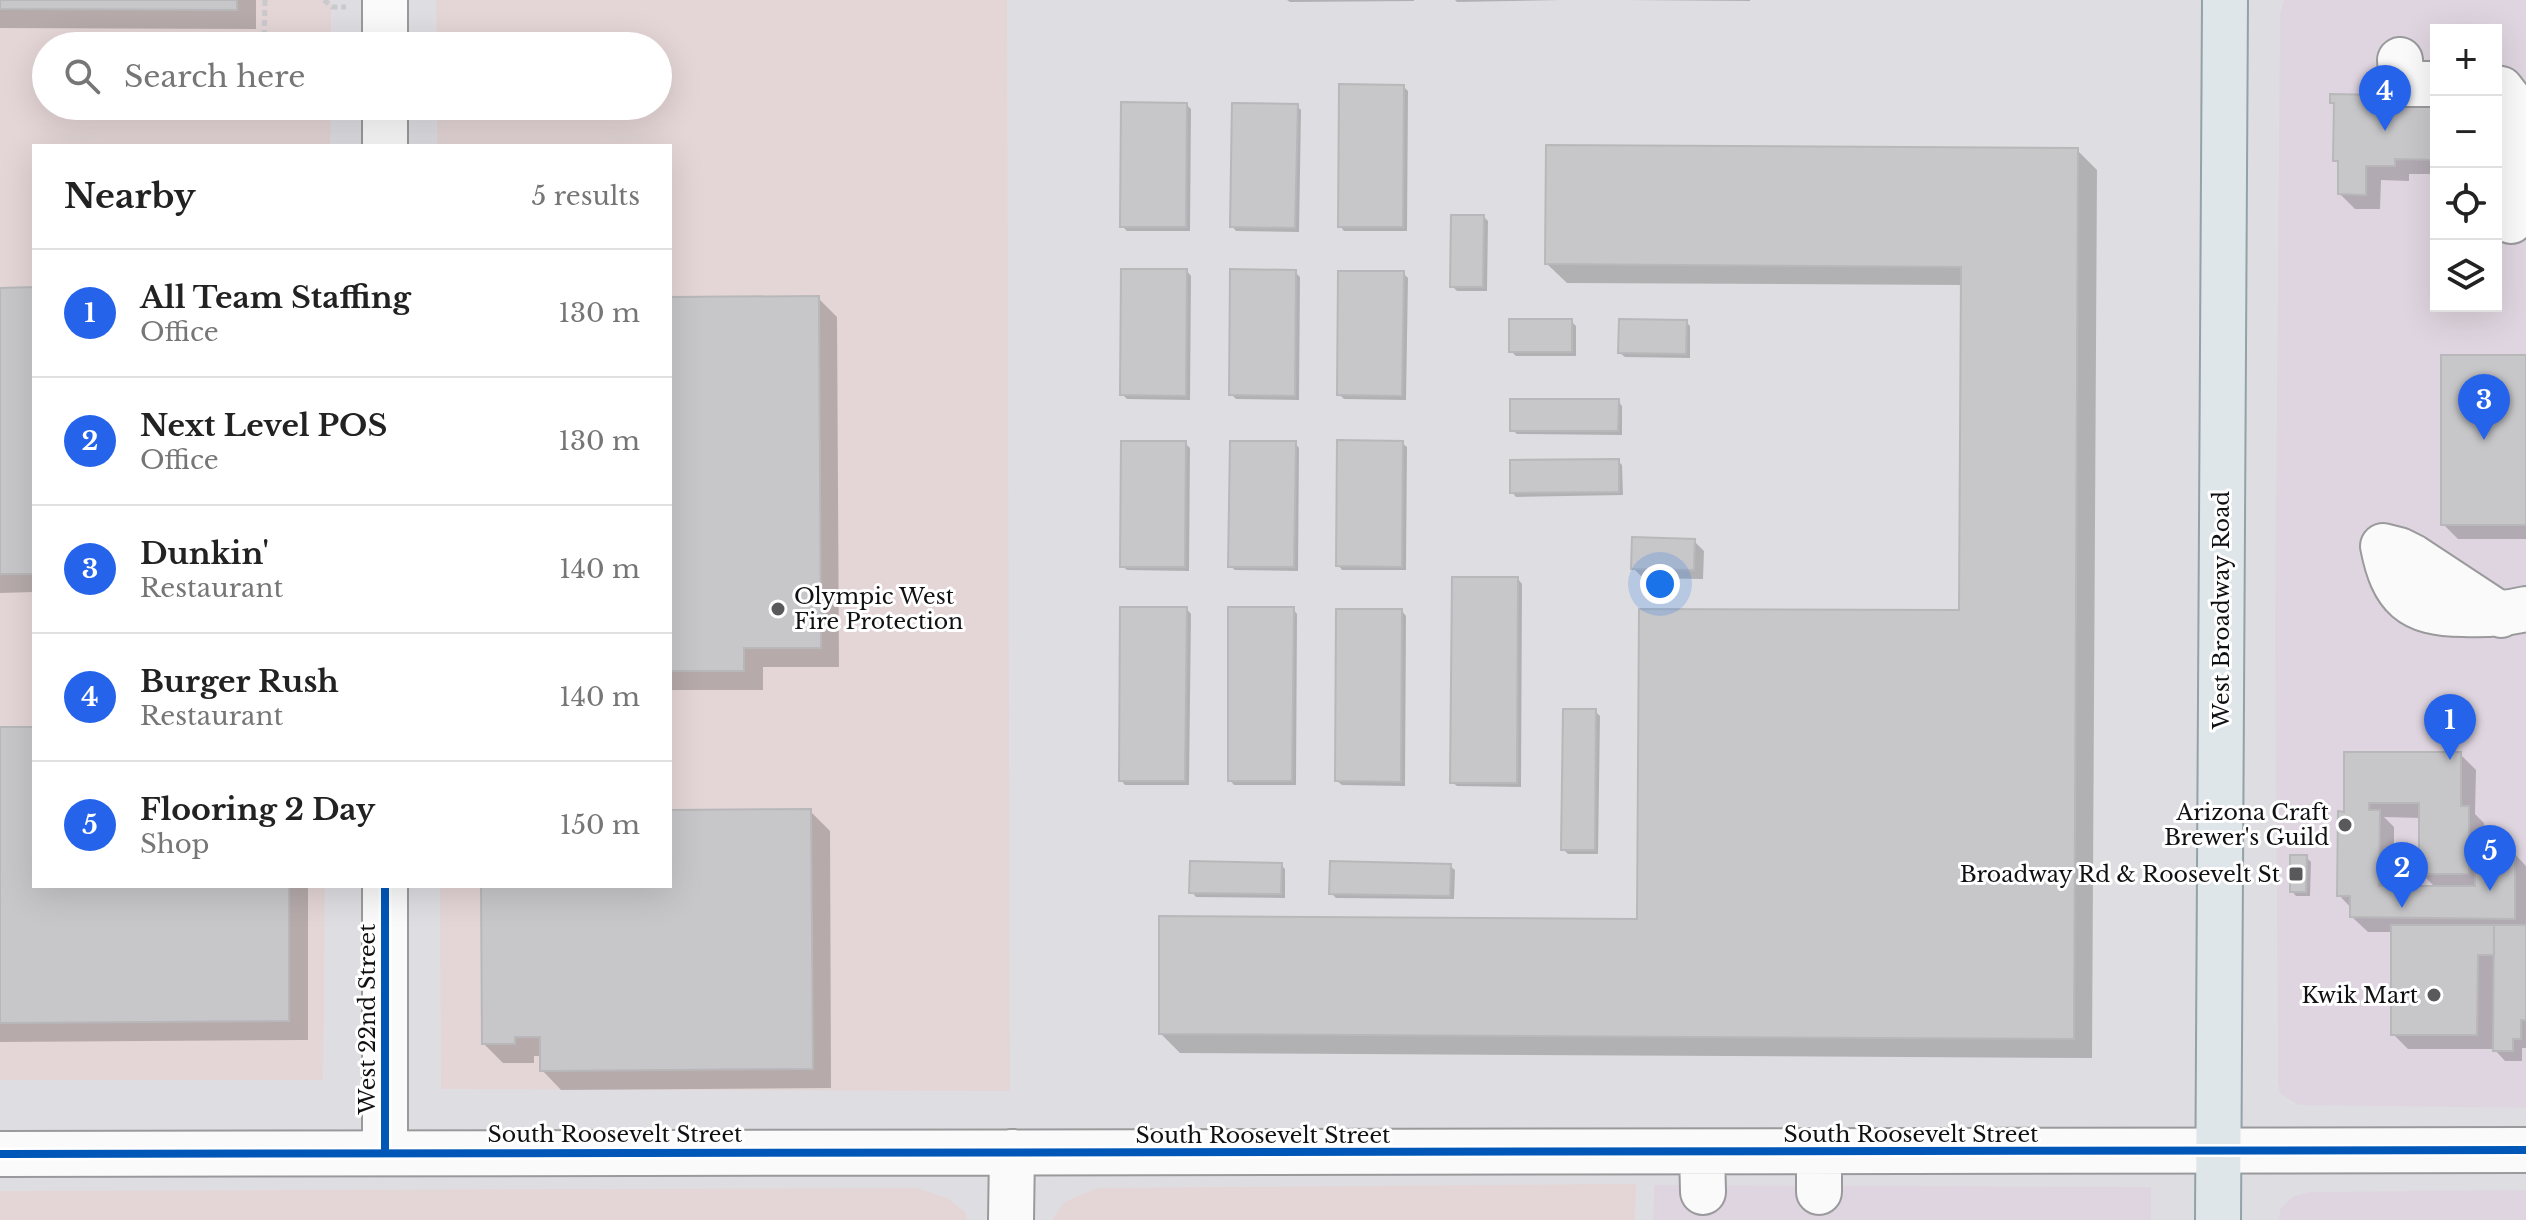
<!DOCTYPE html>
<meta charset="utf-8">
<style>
:root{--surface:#fff;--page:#f6f6f6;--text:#222;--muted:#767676;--line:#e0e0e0;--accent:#2563eb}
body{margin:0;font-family:"Libre Baskerville",serif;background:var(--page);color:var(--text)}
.controls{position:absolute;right:24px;top:24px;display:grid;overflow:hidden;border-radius:0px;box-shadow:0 8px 32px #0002}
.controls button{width:72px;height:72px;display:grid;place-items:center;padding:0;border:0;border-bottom:2px solid var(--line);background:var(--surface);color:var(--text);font:40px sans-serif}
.you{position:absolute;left:1660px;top:584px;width:28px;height:28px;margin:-20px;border:6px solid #fff;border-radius:50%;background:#1a73e8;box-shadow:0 0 0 12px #1a73e833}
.badge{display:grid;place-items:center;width:52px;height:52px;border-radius:50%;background:var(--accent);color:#fff;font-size:26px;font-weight:700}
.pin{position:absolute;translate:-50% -66px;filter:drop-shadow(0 2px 4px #0008)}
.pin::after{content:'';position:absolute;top:42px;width:28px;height:24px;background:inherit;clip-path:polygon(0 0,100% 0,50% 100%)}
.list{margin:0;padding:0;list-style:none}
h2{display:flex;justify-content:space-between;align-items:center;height:104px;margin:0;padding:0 32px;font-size:34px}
h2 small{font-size:26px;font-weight:400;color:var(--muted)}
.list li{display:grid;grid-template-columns:52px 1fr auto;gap:24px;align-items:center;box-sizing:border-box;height:128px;padding:0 32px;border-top:2px solid var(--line)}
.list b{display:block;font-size:30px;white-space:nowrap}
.list p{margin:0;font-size:26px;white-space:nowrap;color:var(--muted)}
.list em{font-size:26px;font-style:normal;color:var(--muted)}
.icon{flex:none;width:44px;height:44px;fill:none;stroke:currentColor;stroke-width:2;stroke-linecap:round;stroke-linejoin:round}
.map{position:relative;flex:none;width:2526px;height:1220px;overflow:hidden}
.search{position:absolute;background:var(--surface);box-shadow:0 8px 32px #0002;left:32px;top:32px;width:640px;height:88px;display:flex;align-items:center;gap:20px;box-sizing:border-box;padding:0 28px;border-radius:44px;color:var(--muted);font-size:30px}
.panel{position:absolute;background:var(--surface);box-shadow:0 8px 32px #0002;left:32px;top:144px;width:640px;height:744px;border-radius:0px}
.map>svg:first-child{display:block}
.commercial{fill:#dfd5e0;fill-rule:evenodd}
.industrial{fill:#e4d5d6}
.shadow{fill:#0003;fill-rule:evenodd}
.building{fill:#c7c7ca;stroke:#b8b8ba;stroke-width:2}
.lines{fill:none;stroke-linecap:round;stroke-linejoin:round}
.minor-casing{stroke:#9a9a9c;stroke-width:48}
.major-casing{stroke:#93a1a8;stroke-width:48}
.path{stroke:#cacacc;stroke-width:5;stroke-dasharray:6 4;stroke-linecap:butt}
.minor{stroke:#fafafb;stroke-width:44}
.major{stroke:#dfe6ea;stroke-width:44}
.cycleway-casing{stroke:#fff;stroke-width:13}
.cycleway{stroke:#0057b8;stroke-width:8}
.poi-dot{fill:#59595b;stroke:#fff;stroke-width:3}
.labels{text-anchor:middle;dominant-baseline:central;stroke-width:6;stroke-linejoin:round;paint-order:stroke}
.poi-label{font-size:22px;fill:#111113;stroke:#fff;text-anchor:end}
.street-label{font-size:22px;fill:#111113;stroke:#fff}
</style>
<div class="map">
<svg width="2526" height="1220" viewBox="0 0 2526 1220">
<rect width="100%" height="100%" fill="#dedee2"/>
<path class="commercial" d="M2284,0h242v1108l-228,-3 -18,-12 -2,-10 -3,-455 5,-614zM2436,30h60v276h-60z
M1654,1185l497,2v33h-498z
M2526,1190v30h-247l1,-11 14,-13 15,-4z"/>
<path class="industrial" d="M0,0h331v46h-285v60h285l-1,40h-296v740h291l-2,194h-323z
M436,0h571l3,1091 -569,-2 -1,-203h230v-740h-233v-40h221v-60h-221z
M1636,1184l-1,36h-583l12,-18 33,-14z
M918,1188l29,10 18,14 2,8h-967v-29z"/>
<path class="shadow" d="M0,0h256v29l-256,-1z
M1287,0h127v1l-124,1z
M1455,0h106l-104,2z
M1628,0h122v1z
M1404,87l4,4 -1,140h-63l-4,-5z
M2436,98v76h-27v7l-28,-1 -1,29h-25l-15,-15v-29l-5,-5 1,-55 -4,-3z
M1187,105l4,4 -1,122h-63l-5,-5z
M1297,106l4,4 -2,122 -63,-1 -4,-5z
M2077,150l20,20 -5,888 -912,-5 -19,-19 478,-113 322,-309 2,-327 -396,-2 -20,-19z
M1484,217l4,4 -1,70h-30l-5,-5z
M1187,271l4,5 -1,124 -63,-1 -5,-5z
M1295,272l5,5 -1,123 -63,-1 -5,-5z
M1403,273l5,5 -2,122 -62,-1 -5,-5z
M34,289v303l-34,1v-303z
M818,298l19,19 2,350h-76v23h-93v-391z
M1571,321l5,5v30h-60l-5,-5z
M1686,322l4,4v32l-65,-1 -5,-4z
M2526,357v182h-68l-15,-15z
M1618,401l4,5v29l-105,-1 -5,-4z
M1185,443l5,5 -1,123 -62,-1 -5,-4z
M1295,443l4,5 -1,123 -63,-1 -5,-4z
M1402,443l5,4 -1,123h-64l-4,-5z
M1618,461l4,4 1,30 -107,2 -4,-5z
M1694,541l10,10 -1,28 -60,-1 -10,-10z
M1518,579l4,5 -1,203 -64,-1 -5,-4z
M1187,609l4,5 -2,171h-64l-4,-5z
M1293,609l4,5 -1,171h-62l-4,-5z
M1402,611l4,5 -1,170 -63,-1 -5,-4z
M1595,711l5,5 -2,138h-30l-5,-5z
M0,729h34v157h274v154l-308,2z
M2460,754l16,16 -1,44 9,9 -1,30h31l12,13v182h-4v13h-17l-11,-12h-86l-15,-15v-102h-25l-16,-15v-8l-13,-14 7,-81zM2384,817l37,1v55l15,15h-42v-61z
M810,811l20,20 1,257 -270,2 -19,-20v-14h-8v7h-31l-19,-19 -1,-158h187v-74z
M2306,857l5,5 -1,34h-14l-4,-5z
M1281,865l4,4v29l-89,-1 -4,-5z
M1450,866l5,4 -1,29 -118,-1 -5,-5z"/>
<path class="building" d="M0,0h237v10l-237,-1z
M1339,84l65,1 -1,142h-65z
M2330,94l106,2v64l-41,-1v7h-29v29l-28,-1v-33h-5l1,-58h-4z
M1121,102l66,1 -1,124h-66z
M1232,103l66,1 -3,124 -65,-1z
M1546,145l532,3 -4,891 -915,-5v-118l478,3 2,-310 320,1 2,-343 -416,-3z
M1451,215h33l-1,72h-33z
M1121,269h66l-1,127 -66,-1z
M1230,269l66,1 -1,126 -66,-1z
M1338,271h66l-2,125 -65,-1z
M34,287v287h-34v-286z
M819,296l2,352h-77v23h-74v-374z
M1509,319h63v33h-63z
M1619,319l68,1 -1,34 -68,-1z
M2441,355h85v170h-85z
M1510,399h109l-1,32h-108z
M1337,440l66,1 -1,126 -66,-1z
M1121,441h65l-1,126h-65z
M1230,441h66l-2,126h-66z
M1619,459v33l-109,1v-33z
M1632,537l63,2 -1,31 -63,-1z
M1452,577h66l-1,206h-67z
M1120,607h67l-2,174h-66z
M1228,607h66l-2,174h-64z
M1336,609h66l-1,173 -66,-1z
M1563,709h33l-1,141h-34z
M0,727h34v159h255v135l-289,2z
M2344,752h117v54h8v68h-50v-71h-50v7h11l-1,76h96v-35h40v68l-165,-2v-21h-13l1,-85 6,1z
M811,809l2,260 -273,2v-34h-25v7h-33l-1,-158h189v-76z
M2290,855h17l-1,37h-16z
M1190,861l92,2 -1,31 -92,-1z
M1330,861l121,3 -1,32 -121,-2z
M2391,925h103v30h-16l-1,80h-86z
M2494,925h32v95h-5v19h-8v12h-20z"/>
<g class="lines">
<g class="minor-casing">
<path id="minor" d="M385,0v46
M2400,60l2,24h34
M2496,88l5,1 13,17 -3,115
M385,106v40
M2501,615l-88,-58 -14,-7 -16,-4c10,51 28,68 80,68 22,1 42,0 63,-5
M385,886v266
M1702,1152l1,40
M1819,1152v40
M0,1154l2526,-4
M1011,1220l1,-68"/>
</g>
<g class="major-casing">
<path id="major" d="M2218,1220l7,-1220"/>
</g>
<path class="path" d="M324,0l8,7h14
M264,46l1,-46"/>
<use href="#minor" class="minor"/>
<use href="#major" class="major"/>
<g class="cycleway-casing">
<path id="cycleway" d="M385,886v266
M0,1154l2526,-4"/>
</g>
<use href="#cycleway" class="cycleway"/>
</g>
<g class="poi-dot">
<circle cx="778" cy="609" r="8"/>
<circle cx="2345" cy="825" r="8"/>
<rect x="2288" y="866" width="16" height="16" rx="4"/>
<circle cx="2434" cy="995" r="8"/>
</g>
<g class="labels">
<g class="poi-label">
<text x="794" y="596" text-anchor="start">Olympic West<tspan x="794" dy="25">Fire Protection</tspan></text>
<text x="2329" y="812">Arizona Craft<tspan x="2329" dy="25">Brewer's Guild</tspan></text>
<text x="2280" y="874">Broadway Rd &amp; Roosevelt St</text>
<text x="2418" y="995">Kwik Mart</text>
</g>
<g class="street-label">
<text transform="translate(2221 610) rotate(-90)">West Broadway Road</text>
<text transform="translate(367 1019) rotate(-90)">West 22nd Street</text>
<text x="615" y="1134">South Roosevelt Street</text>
<text x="1911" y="1134">South Roosevelt Street</text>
<text x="1263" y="1135">South Roosevelt Street</text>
</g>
</g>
</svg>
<div class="controls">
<button>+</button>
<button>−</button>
<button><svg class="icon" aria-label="locate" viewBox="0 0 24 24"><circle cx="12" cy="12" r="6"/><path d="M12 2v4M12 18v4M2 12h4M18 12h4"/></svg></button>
<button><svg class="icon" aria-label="layers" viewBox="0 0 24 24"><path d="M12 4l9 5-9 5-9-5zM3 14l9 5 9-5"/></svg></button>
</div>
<div class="you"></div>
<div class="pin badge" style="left:2450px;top:760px">1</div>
<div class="pin badge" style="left:2402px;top:908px">2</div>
<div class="pin badge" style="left:2484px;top:440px">3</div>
<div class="pin badge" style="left:2385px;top:131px">4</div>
<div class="pin badge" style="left:2490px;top:891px">5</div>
<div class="search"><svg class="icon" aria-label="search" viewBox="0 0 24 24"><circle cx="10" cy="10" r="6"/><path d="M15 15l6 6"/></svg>Search here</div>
<section class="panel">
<h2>Nearby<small>5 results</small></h2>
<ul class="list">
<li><span class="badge">1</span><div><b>All Team Staffing</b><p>Office</p></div><em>130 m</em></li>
<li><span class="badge">2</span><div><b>Next Level POS</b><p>Office</p></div><em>130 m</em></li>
<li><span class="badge">3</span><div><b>Dunkin'</b><p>Restaurant</p></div><em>140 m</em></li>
<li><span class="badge">4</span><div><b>Burger Rush</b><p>Restaurant</p></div><em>140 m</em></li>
<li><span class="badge">5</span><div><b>Flooring 2 Day</b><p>Shop</p></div><em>150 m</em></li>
</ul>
</section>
</div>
